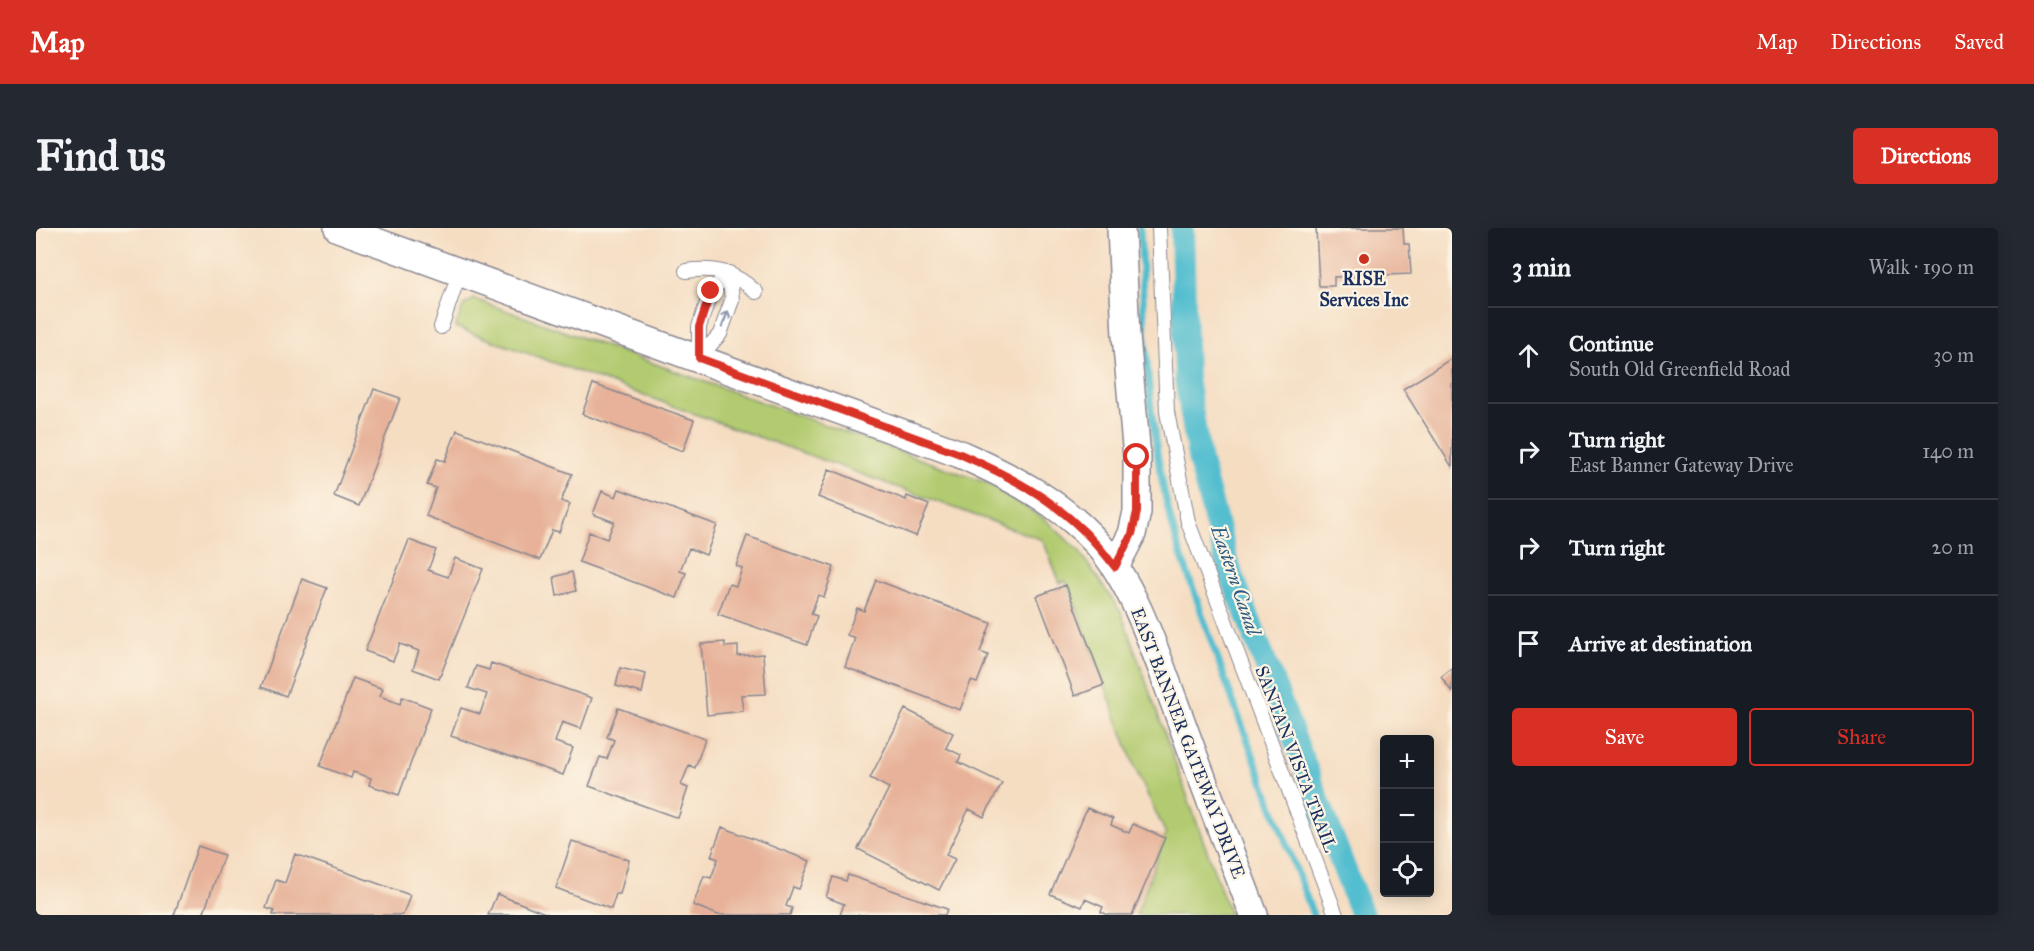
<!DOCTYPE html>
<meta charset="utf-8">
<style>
:root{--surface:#171b24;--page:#242831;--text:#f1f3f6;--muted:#9ea1a6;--line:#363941;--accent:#d93025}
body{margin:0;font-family:"IM FELL Great Primer",serif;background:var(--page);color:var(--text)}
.controls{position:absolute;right:18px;bottom:18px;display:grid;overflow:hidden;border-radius:6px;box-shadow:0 3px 15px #0003}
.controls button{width:54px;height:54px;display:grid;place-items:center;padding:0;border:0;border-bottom:2px solid var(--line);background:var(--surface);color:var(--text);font:30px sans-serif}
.stop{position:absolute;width:18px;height:18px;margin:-14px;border:4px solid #d93025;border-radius:50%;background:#fff}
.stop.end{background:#d93025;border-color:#fff;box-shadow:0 2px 6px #0008}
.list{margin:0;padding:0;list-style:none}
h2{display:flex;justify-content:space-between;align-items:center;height:78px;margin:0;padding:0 24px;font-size:26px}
h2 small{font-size:20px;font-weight:400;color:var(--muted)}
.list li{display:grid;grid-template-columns:39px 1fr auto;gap:18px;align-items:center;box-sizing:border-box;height:96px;padding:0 24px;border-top:2px solid var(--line)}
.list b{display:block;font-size:22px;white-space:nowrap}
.list p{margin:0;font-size:20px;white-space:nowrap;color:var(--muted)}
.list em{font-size:20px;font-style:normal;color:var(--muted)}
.actions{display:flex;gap:12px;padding:18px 24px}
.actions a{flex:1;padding:14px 0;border:2px solid var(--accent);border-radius:6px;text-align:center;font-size:21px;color:var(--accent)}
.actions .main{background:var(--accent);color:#fff}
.icon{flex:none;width:33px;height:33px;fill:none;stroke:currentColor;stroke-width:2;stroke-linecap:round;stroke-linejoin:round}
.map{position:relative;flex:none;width:1416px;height:687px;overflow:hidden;border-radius:6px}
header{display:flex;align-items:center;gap:36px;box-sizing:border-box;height:84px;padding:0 30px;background:var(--accent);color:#fff}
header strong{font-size:28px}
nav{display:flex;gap:33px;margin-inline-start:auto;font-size:21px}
.intro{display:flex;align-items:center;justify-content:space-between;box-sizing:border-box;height:144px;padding:0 36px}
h1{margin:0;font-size:42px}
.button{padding:15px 27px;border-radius:6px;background:var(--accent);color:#fff;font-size:21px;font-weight:700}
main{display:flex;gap:36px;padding:0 36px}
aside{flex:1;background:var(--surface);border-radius:6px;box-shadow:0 3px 15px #0003}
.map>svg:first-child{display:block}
.green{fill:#b2cb70;stroke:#667d67;stroke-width:1.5}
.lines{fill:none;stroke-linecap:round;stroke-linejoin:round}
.stream{stroke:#53becf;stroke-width:7}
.canal{stroke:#53becf;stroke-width:24}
.building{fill:#e7b299}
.service-casing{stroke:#888690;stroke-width:16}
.minor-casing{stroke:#888690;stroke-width:30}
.service{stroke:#fff;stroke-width:14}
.minor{stroke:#fff;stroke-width:27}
.oneway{stroke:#8d97ae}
.route{stroke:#d93025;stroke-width:8}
.poi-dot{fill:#c8321e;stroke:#fcf5e5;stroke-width:2}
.labels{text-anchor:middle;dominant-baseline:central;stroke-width:4.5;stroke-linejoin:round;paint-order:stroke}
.poi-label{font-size:18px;font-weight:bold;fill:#1b2f5e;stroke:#fcf5e5}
.street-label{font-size:18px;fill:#1b2f5e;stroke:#fcf5e5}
.water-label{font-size:20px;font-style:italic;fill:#2c5a80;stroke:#fcf5e5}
</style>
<header>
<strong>Map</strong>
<nav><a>Map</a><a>Directions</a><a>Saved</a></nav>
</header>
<div class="intro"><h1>Find us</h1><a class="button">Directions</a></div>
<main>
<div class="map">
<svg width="1416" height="687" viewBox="0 0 1416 687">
<rect width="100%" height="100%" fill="#fcf5e5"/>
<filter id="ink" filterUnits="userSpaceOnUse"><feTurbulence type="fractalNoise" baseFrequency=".0167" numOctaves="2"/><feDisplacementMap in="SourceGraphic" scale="12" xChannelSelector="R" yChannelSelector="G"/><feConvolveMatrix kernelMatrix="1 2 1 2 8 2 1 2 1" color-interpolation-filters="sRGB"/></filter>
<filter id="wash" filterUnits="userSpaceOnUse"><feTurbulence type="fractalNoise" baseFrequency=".008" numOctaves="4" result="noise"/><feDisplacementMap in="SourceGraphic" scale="24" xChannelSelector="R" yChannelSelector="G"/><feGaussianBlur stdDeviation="1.35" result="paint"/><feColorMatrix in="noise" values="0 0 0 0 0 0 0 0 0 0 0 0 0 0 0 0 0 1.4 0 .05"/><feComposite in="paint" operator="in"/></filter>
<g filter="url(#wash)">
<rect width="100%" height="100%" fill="#f5ddc2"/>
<path class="green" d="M438,71l513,184 59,37 33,31 42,61 109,303h-94l30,-81 -31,-66 -66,-181 -4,-6 -5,2 -17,-43 -588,-213 9,-22z"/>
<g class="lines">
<path class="stream" d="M1104,0c4,89 6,179 25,267 8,42 24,81 38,122 34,100 74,198 110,298"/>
<path class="canal" d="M1146,0l4,151 14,83 27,101 135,352"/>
</g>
<g id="blocks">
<path class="building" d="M1280,0h87l1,16h5l2,30 -77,3v9h-15z
M1416,130v109l-49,-78z
M557,156l101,36 -11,31 -101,-37z
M338,161l26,9 -41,108 -25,-10z
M421,202l115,44 -11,27 9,3 -11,28 -7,-2 -12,30 -114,-44 10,-28 -9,-3 10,-26 8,2z
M793,241l77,31 1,-4 22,9 -13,31 -98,-39z
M583,261l98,36 -11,30 -17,-7 -9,23 6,2 -9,25 -98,-36 10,-30 18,7 7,-17 -21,-8 9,-23 14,6z
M711,308l87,31 -10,30 -6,-2 -7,19 6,2 -10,29 -89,-31 11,-30 7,2 6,-18 -6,-2z
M373,312l27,10 -8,20 20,7 7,-19 28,11 -44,110 -26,-10 6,-18 -19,-7 -7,17 -28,-10z
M536,344l4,19 -19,5 -3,-19z
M266,351l25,9 -41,108 -25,-9z
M840,352l115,43 -11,29 8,3 -11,28 -6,-2 -11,29 -115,-43 10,-29 -8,-3 10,-27 7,3z
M1030,357l38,100 -29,11 -38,-100z
M689,414v5l13,-1v10l25,-2 3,40 -25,1 2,16 -36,4 -6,-71z
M455,435l101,35 -11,31 -19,-7 -7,20 18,6 -10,27 -112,-39 10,-28 19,6 7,-20 -19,-6 8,-22 13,4z
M584,440l26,6 -4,19 -26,-7z
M1416,440v24l-11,-15z
M317,450l30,11 -3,7 20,8 2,-7 29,11 -32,87 -30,-10 2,-7 -18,-6 -2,6 -31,-12z
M582,480l87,31 -10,29 -6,-3 -8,20 7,3 -10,30 -89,-32 11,-29 7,2 7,-19 -7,-3z
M869,481l48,24 -7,15 15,7 -3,7 44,21 -18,34 -15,-8 -23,46 9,4 -16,31 -81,-41 31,-61 -19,-10z
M1051,580l26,11 -2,6 18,8 4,-9 32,14 -33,77h-25l-6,-3 2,-5 -18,-8 -3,8 -32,-13z
M686,599l88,34 -11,28 -6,-2 -7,19 6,2 -2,7h-72l-25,-10 11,-29 7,2 7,-19 -7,-3z
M536,613l57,19 -9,34h-4l-5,15 -55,-21z
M162,618l26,9 -21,60h-29z
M259,626l115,41 -7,20h-130l1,-4 -8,-3 10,-28 9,3z
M812,647l99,34 -2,6h-105l4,-11 -18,-7 7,-20 13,4z
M461,666l53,21h-62z"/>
</g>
</g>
<g filter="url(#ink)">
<use href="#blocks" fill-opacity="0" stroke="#888690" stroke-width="1.5"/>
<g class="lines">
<g class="service-casing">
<path id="service" d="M1123,0l8,184 21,110 148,393
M650,43c30,-4 48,1 70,21
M405,99l19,-56
M663,130l21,-24 12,-34 -3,-27
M663,130v-31l12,-36 18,-18"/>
</g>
<g class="minor-casing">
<path id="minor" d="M302,0l622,226c51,23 99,47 137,89 38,42 60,114 80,167 25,69 51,137 77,205
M1079,339l17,-33 5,-22v-55l-11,-121 -5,-108"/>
</g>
<use href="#service" class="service"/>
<use href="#minor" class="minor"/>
</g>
<defs><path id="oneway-shaft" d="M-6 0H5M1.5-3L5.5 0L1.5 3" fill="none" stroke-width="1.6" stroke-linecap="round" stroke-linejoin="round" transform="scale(1.5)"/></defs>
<use class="oneway" href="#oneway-shaft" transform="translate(689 91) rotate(-70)"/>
</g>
<g class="lines" filter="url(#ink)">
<path class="route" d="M675,63l-12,36v31l261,96c64,28 113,56 155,113l17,-33 5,-22v-55"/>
</g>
<circle class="poi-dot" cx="1328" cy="31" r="6"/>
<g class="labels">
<g class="poi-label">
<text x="1328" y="51">RISE<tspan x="1328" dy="21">Services Inc</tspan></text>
</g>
<g class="street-label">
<text transform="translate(1152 515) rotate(69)">EAST BANNER GATEWAY DRIVE</text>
<text transform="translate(1260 531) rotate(69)">SANTAN VISTA TRAIL</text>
</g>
<g class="water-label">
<text transform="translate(1200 352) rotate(71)">Eastern Canal</text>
</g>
</g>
</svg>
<div class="controls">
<button>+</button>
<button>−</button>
<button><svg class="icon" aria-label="locate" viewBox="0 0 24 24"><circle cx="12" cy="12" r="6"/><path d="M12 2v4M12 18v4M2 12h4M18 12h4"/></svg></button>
</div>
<div class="stop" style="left:1101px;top:229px"></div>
<div class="stop end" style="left:675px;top:63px"></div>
</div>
<aside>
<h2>3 min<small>Walk · 190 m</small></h2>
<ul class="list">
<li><svg class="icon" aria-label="ahead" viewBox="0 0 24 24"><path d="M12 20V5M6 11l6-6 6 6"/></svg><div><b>Continue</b><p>South Old Greenfield Road</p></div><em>30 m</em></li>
<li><svg class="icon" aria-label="right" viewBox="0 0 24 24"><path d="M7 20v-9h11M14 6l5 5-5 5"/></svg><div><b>Turn right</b><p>East Banner Gateway Drive</p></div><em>140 m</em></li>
<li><svg class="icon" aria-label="right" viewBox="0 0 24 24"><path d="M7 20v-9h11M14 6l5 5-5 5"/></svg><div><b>Turn right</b></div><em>20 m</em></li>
<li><svg class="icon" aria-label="arrive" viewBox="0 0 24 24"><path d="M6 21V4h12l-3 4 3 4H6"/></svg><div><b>Arrive at destination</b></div></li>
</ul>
<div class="actions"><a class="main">Save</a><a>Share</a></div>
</aside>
</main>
